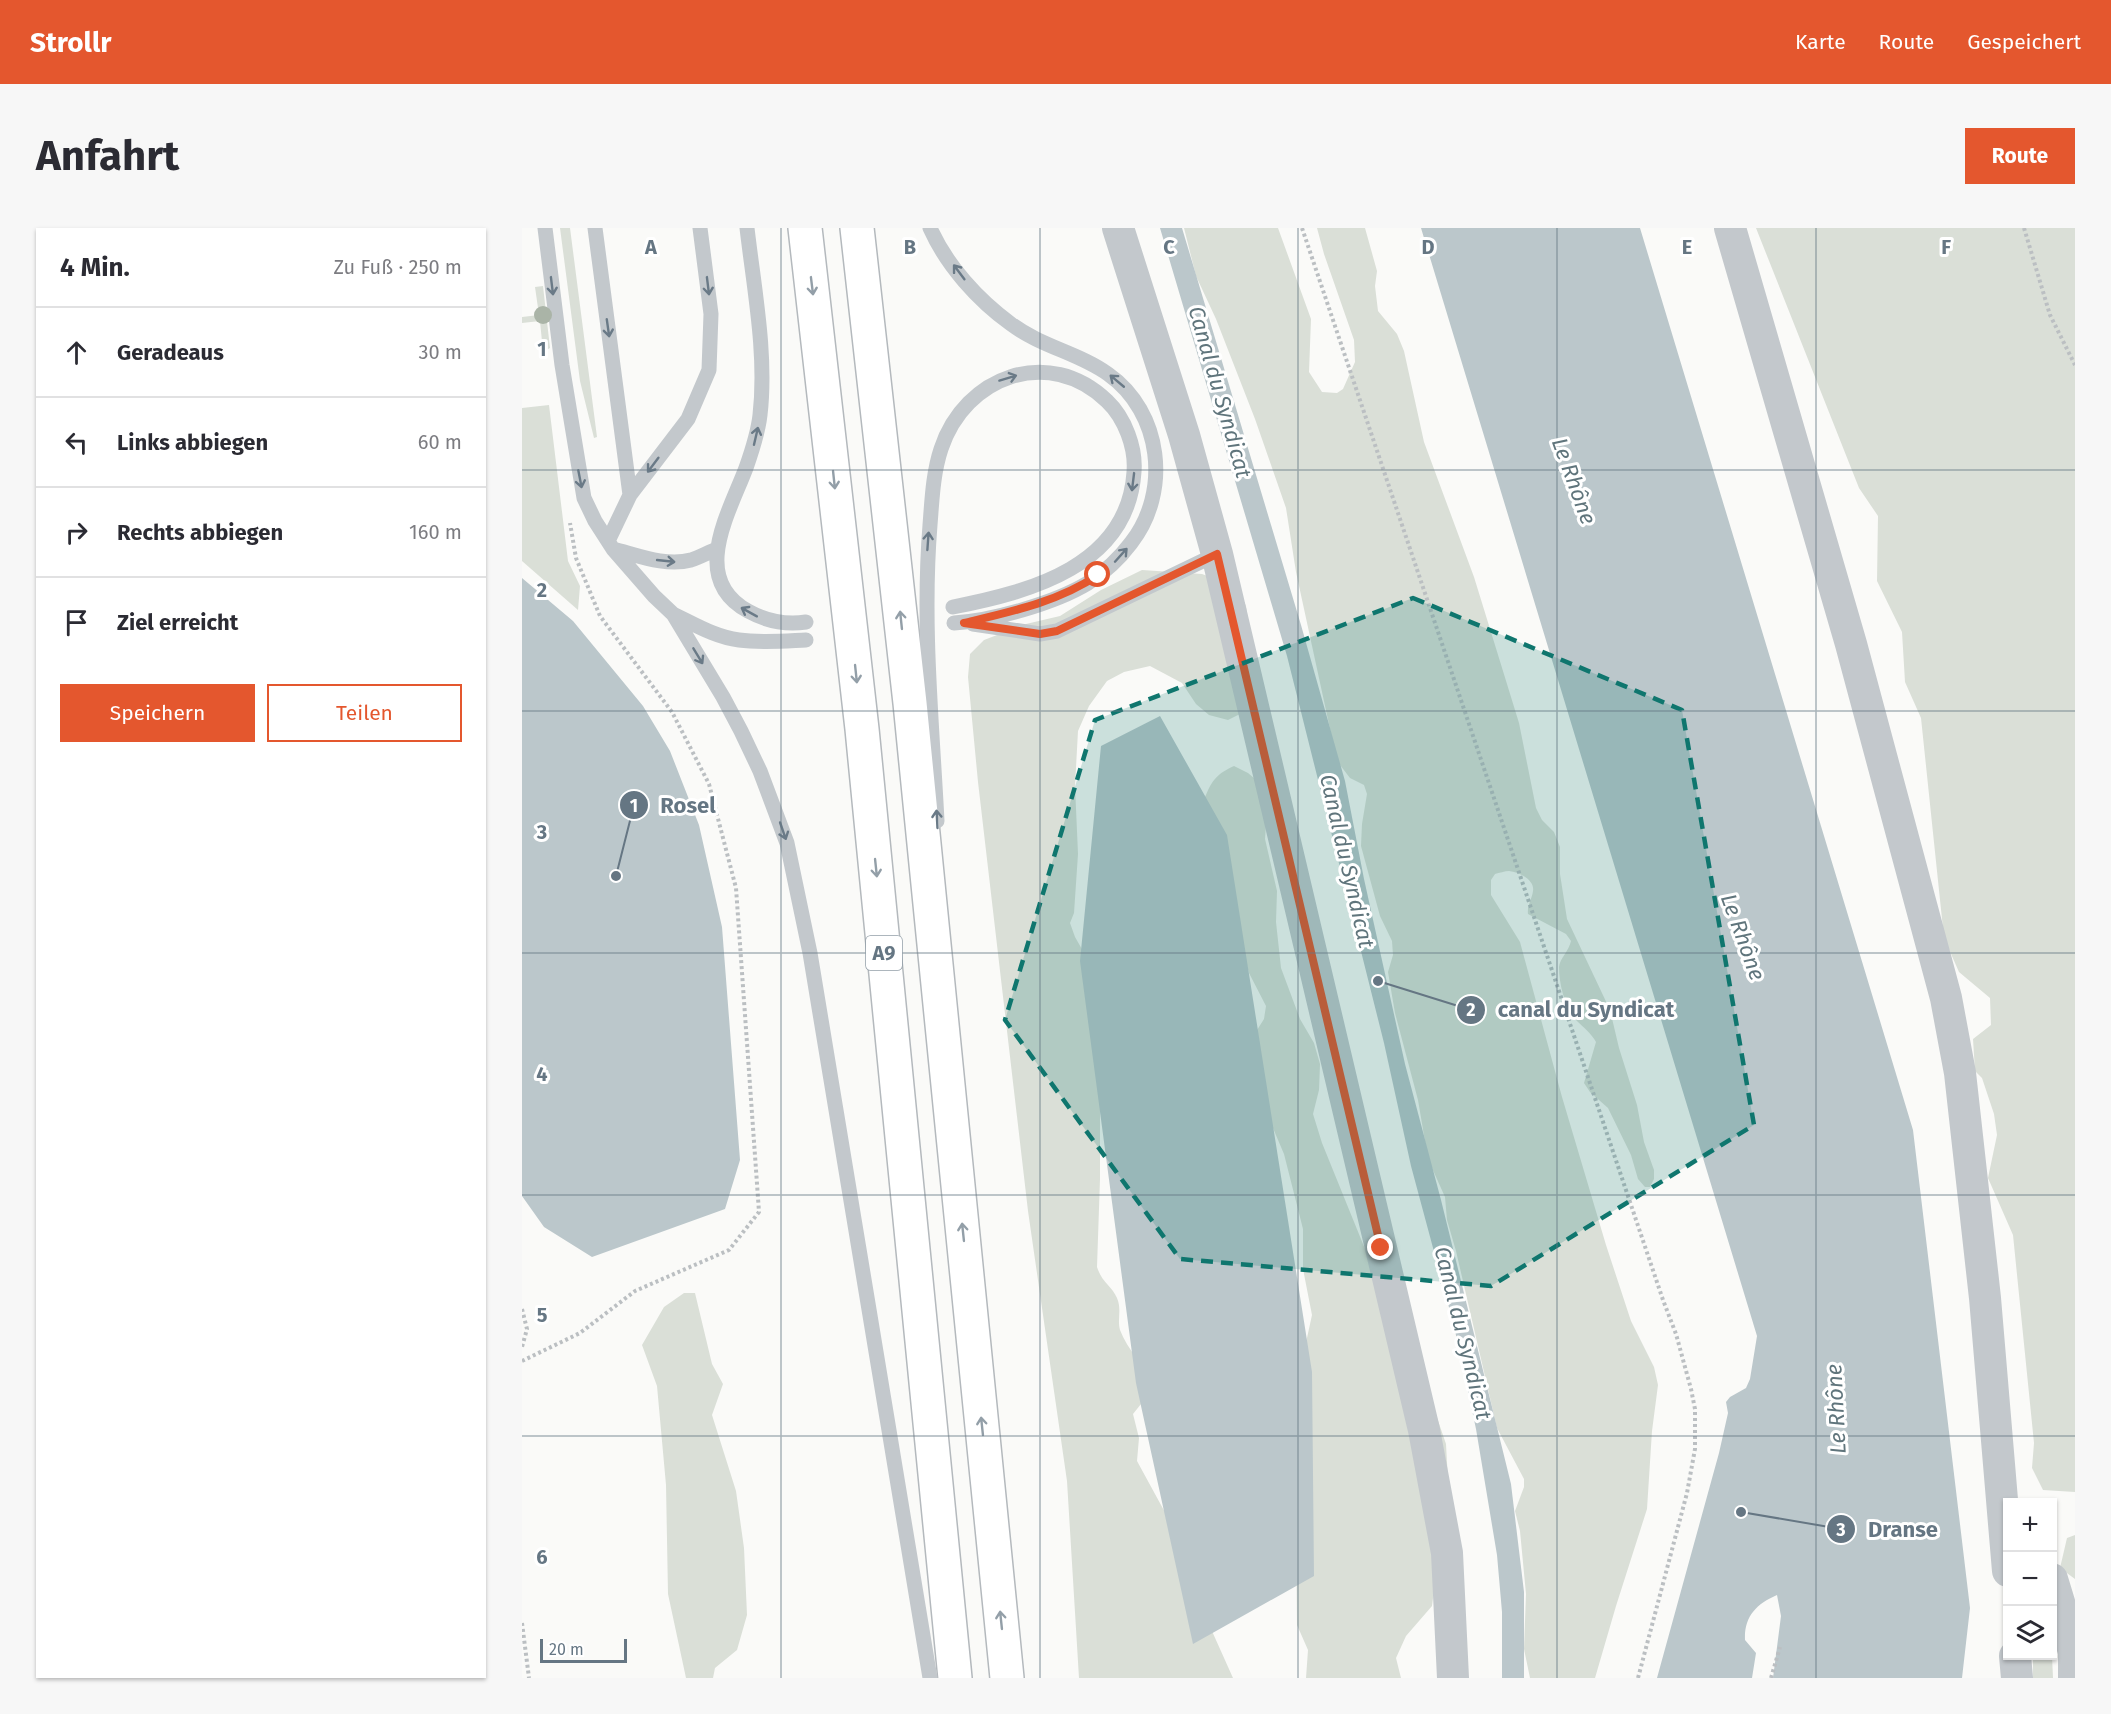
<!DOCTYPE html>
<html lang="de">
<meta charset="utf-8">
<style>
:root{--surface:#fff;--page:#f7f7f7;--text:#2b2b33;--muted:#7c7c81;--line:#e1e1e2;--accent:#e4572e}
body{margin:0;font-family:"Fira Sans",sans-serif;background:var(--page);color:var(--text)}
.controls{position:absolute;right:18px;bottom:18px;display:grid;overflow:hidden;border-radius:0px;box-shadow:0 2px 4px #0004}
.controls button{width:54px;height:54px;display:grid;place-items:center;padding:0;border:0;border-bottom:2px solid var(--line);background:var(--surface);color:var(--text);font:30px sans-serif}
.scale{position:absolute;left:18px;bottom:15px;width:87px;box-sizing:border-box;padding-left:6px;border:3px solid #657683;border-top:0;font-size:16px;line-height:21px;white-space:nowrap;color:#657683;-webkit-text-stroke:4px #fff;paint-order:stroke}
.stop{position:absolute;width:18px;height:18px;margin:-14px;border:4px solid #e4572e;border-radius:50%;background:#fff}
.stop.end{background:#e4572e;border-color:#fff;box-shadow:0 2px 6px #0008}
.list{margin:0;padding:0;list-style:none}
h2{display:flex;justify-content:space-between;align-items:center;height:78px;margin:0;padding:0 24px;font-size:26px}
h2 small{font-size:20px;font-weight:400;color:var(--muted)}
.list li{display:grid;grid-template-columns:39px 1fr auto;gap:18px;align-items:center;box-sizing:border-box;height:90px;padding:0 24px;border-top:2px solid var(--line)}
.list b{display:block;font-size:22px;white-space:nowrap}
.list em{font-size:20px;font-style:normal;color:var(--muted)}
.actions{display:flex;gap:12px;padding:18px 24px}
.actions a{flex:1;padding:14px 0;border:2px solid var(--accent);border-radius:0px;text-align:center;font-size:21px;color:var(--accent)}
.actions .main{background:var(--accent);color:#fff}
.icon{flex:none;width:33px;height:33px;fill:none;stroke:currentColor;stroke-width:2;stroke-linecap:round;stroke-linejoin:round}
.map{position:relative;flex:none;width:1553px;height:1450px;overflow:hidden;border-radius:0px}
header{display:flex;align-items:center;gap:36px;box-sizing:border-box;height:84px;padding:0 30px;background:var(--accent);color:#fff}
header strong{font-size:28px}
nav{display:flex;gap:33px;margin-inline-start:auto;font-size:21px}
.intro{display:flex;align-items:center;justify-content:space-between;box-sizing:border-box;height:144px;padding:0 36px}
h1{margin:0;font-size:42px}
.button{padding:15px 27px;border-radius:0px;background:var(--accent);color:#fff;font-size:21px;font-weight:700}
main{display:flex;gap:36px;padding:0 36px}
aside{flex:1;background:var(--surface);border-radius:0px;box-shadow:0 2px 4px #0004}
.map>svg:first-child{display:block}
.green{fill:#dadfd7}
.water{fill:#bbc7cb}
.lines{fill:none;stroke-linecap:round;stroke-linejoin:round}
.motorway-casing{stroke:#b4b9bd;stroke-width:36}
.path{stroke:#bbbfc2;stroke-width:4;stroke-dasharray:3 3;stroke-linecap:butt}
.service{stroke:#c3c8cc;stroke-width:15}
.minor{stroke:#c3c8cc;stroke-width:32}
.motorway{stroke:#fff;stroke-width:33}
.tree{fill:#aab4a7}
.oneway{stroke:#6a7a87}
.oneway2{stroke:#939fa8}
.route{stroke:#e4572e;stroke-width:8}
.marked{fill:#0f766e;fill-opacity:0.2;stroke:#0f766e;stroke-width:4.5;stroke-dasharray:12 8;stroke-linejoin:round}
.grid{fill:none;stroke:#657683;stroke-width:1.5;stroke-opacity:0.55}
.labels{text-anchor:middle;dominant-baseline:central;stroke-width:6;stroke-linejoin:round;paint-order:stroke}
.shield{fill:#fff;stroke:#939fa8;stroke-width:1.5}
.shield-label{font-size:20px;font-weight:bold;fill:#657683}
.water-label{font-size:22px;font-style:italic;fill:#60757c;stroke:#fff}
.grid-label{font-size:20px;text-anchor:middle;font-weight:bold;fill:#657683;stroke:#fff;stroke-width:6;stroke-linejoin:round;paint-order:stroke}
.leader{fill:none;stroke:#657683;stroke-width:2}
.callout-dot{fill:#657683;stroke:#fff;stroke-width:2}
.mark-label{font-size:18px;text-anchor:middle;font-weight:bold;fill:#fff}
.callout-label{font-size:22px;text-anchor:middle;font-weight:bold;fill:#657683;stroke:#fff;stroke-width:6;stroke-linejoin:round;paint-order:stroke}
</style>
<header>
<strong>Strollr</strong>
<nav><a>Karte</a><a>Route</a><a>Gespeichert</a></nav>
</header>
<div class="intro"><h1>Anfahrt</h1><a class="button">Route</a></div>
<main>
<aside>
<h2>4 Min.<small>Zu Fuß · 250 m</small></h2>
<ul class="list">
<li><svg class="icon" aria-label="ahead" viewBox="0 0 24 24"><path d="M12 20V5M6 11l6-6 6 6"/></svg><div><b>Geradeaus</b></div><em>30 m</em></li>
<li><svg class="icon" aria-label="left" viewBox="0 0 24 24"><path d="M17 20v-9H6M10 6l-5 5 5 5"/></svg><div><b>Links abbiegen</b></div><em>60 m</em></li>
<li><svg class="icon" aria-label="right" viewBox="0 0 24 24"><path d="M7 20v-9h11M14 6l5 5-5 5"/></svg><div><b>Rechts abbiegen</b></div><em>160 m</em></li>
<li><svg class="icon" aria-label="arrive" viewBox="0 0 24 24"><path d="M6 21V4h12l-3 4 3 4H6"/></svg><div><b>Ziel erreicht</b></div></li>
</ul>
<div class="actions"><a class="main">Speichern</a><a>Teilen</a></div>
</aside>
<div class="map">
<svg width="1553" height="1450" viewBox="0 0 1553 1450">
<rect width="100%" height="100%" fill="#fafaf8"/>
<path class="green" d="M38,0h10l27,209 -3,1 -14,-57z
M662,0h94l33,91 -2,53 13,20 15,1 6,-4 12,-27 -1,-22 -30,-86 -7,-26h48l12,43 -2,15 3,25 19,23 7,17 20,91 50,135 45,146 17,85 6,12 12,12 6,15v27l7,45 43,91 9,38 18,57 7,37 10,28v9l-4,8h-5l-7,-8 -7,-24 -23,-47 -18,-16 -6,-9 12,-41c-5,-9 -12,-14 -19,-21 -12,-12 -18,-37 -18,-54 1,-9 10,-16 12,-26l-5,-7 -38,-20c-1,-9 4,-15 5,-23 2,-11 -14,-19 -24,-20 -4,0 -10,2 -14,3l-4,6v15l29,47 42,155 44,148 25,76 23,46 4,18 -6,46 -5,78 -31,97 -21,72h-65l-6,-29 2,-55 -6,-63 -5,-20 9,-24v-8l-27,-51 -41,-177 -9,-31 -2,-23 -17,-38 -10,-59 -23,-87 -7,-41 5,-17 -1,-14 -12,-25 -19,-70 1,-22 5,-30 -3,-9 -14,-7 -13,-17 -41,-189 -10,-64 -31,-89 -39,-100 -20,-43z
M1234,0h319v1264l-32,-2 -11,-22 2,-25 -21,-208 -25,-57 9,-43 -3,-21 -12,-36 -7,-7 -2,-32 18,-14 -1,-27 -31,-26 -15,-34 -23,-220 -16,-36 -3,-50 -25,-51 1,-65 -19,-28z
M21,58l7,62 -7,4 -3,-31 -18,2v-6l17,-2 -4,-28z
M27,177l19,156 12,25 -2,24 -56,-49v-153z
M620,342l60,4 35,13 9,19 8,58 -14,50 -12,6 -19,-5 -13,-11 -14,-21 -32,-17 -26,6 -17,9 -18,25 -11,25 -3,55 3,68 -4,59 -4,10 5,14 12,21 13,93v128l-3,88c5,16 15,19 20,31 5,12 0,21 3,32 7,19 25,38 37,54l-24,30 6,24 -2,23 36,66 17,55 43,96h-154l-12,-197 -39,-270 -50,-429 -10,-105 2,-23 14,-14 42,-16 34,-8 41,-26z
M712,538l14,7 13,11 6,27 -2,28 12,52 -1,31 5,46 19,51 14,24 6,21 -1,26 -6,24 9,29 43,106 69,160 12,35 2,37 -16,125 -26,30 -10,22 5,20h-95l2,-28 -11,-25 -2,-232 17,-78 -9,-46v-40l-19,-75 -31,-73 -6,-35 17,-27 2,-13 -17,-33 -47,-169c9,-20 10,-28 32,-38z
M162,1065h11l17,71 11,20 -11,31 24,76 8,57 3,67 -10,35 -22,18 -2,10h-27l-18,-84 -2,-109 -9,-99 -15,-41 22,-38z
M1553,1307v44l-15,-11 7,-30z
M1511,1428h19l1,22h-20z"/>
<path class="water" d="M638,0h22l119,397 44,156 19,98 41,185 36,136 70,284 13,108v86h-22v-66l-5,-57 -21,-126 -22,-103 -43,-160 -27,-123 -97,-387z
M899,0h219l273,902 57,478 -8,70h-189l8,-62 -4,-21c-21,9 -33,22 -32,45l11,13 -4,25h-95l62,-225 9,-40 -2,-11 4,-5 16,-9 4,-9 7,-43z
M0,350l51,43 70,85 27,45 29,74 23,102 18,233 -15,49 -133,48 -48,-30 -22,-31z
M638,488l67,119 85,537 2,204 -121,68 -57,-261 -56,-422 21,-215z"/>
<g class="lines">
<g class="motorway-casing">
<path id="motorway" d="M283,0l57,501 93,949
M335,0l53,475 97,975"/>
</g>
<path class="path" d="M780,0l361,1072 13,34 15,55 4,20v40l-8,44 -49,185
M1502,0l26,87 25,50
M0,1081l5,20 -5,18
M0,1133l58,-28 55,-42 94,-41 30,-38 -23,-324 -27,-104 -37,-72 -72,-96 -24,-58 -6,-35
M0,1395l7,55
M1249,1450l9,-31"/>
<path class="service" d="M23,0l17,137 22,133 11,23 18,28 41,47 19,18 50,83 18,34 19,40 27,72 23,110 120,725
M73,0l35,267
M225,0c7,61 20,126 13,187 -2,18 -8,36 -14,53 -17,45 -57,111 2,143 18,10 37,14 58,11
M408,0c17,38 48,72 81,96 31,23 68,29 97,50 54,38 63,118 23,169 -12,16 -26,29 -43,40 -33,20 -96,38 -134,40
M86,313l22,-46 58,-76 21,-49 2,-56 -11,-86
M91,321c24,6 53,18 78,11 9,-3 18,-8 26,-11
M151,386c21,10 42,23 66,26 22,3 45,1 67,0
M451,396l67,10 17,-3 160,-77
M415,593c-5,-98 -15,-198 -7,-296 2,-25 3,-52 11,-76 24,-73 108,-104 166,-48 18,17 29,47 27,71 -6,94 -104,120 -181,135"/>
<path class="minor" d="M596,0l66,207 33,119 207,876 23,123 6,125
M1208,0l121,416 95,354 14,75 25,225 23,273
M1530,1351l22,73v26
M1493,1428l2,22"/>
<use href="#motorway" class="motorway"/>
</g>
<circle class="tree" cx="21" cy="87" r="9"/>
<defs><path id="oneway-shaft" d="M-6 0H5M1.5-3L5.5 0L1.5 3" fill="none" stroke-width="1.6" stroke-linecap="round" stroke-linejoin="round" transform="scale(1.5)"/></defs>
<g class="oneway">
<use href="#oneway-shaft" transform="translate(437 44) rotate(-127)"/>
<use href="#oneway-shaft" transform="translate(30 58) rotate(83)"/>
<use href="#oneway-shaft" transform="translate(186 58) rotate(83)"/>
<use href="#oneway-shaft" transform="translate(86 100) rotate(82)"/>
<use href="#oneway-shaft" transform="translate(486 150) rotate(-17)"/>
<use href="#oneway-shaft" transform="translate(595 153) rotate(-140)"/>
<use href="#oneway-shaft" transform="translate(234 208) rotate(-77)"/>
<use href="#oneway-shaft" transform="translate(131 237) rotate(127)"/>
<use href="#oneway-shaft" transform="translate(58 251) rotate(79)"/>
<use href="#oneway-shaft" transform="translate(611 254) rotate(97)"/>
<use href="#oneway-shaft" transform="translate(406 313) rotate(-86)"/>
<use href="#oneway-shaft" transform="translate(599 327) rotate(-48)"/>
<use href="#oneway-shaft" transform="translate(144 333) rotate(6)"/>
<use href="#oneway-shaft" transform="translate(227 384) rotate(-151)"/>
<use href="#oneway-shaft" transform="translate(176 428) rotate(59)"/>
<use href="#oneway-shaft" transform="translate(415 591) rotate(-93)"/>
<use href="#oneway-shaft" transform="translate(261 603) rotate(71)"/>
</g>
<g class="oneway2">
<use href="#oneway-shaft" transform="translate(290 58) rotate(83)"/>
<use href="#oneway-shaft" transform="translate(312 252) rotate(84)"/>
<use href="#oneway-shaft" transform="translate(379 392) rotate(-96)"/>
<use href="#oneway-shaft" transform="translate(334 446) rotate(84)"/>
<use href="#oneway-shaft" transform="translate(354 640) rotate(84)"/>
<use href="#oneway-shaft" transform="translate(441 1004) rotate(-96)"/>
<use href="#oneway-shaft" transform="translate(460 1198) rotate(-96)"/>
<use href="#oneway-shaft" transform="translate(479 1392) rotate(-96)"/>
</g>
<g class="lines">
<path class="route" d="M576,347c-40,27 -88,37 -134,48l76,11 17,-3 160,-77 164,694"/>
</g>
<path class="marked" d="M891,370l269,112 72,415 -263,161 -311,-27 -175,-239 90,-300z"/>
<path class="grid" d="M259,0v1450M518,0v1450M776,0v1450M1035,0v1450M1294,0v1450M0,242h1553M0,483h1553M0,725h1553M0,967h1553M0,1208h1553"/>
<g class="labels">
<rect class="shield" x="344" y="708" width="36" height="34" rx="4.5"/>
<g class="shield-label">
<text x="362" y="725">A9</text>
</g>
<g class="water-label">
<text transform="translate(698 164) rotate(74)">Canal du Syndicat</text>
<text transform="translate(1052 253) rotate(70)">Le Rhône</text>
<text transform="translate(825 633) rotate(77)">Canal du Syndicat</text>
<text transform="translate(1221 709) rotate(70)">Le Rhône</text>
<text transform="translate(941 1105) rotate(76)">Canal du Syndicat</text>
<text transform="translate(1314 1181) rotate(-93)">Le Rhône</text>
</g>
</g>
<g class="grid-label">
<text x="129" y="26">A</text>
<text x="388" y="26">B</text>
<text x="647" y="26">C</text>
<text x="906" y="26">D</text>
<text x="1165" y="26">E</text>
<text x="1424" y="26">F</text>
<text x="20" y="128">1</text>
<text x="20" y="369">2</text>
<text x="20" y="611">3</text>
<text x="20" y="853">4</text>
<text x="20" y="1094">5</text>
<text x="20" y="1336">6</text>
</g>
<path class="leader" d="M94 648L112 577M856 753L949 782M1219 1284L1319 1301"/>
<g class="callout-dot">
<circle cx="94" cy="648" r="6"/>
<circle cx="856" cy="753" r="6"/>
<circle cx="1219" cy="1284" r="6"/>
<circle cx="112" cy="577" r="15"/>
<circle cx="949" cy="782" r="15"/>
<circle cx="1319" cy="1301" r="15"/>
</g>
<g class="mark-label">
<text x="112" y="584">1</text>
<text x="949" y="788">2</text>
<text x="1319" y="1308">3</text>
</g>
<g class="callout-label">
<text x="166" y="585">Rosel</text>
<text x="1064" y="789">canal du Syndicat</text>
<text x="1381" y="1309">Dranse</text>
</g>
</svg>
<div class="controls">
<button>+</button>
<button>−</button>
<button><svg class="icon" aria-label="layers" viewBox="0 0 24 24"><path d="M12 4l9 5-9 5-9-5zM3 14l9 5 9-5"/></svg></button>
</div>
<div class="scale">20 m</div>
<div class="stop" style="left:576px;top:347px"></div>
<div class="stop end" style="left:859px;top:1020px"></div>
</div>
</main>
